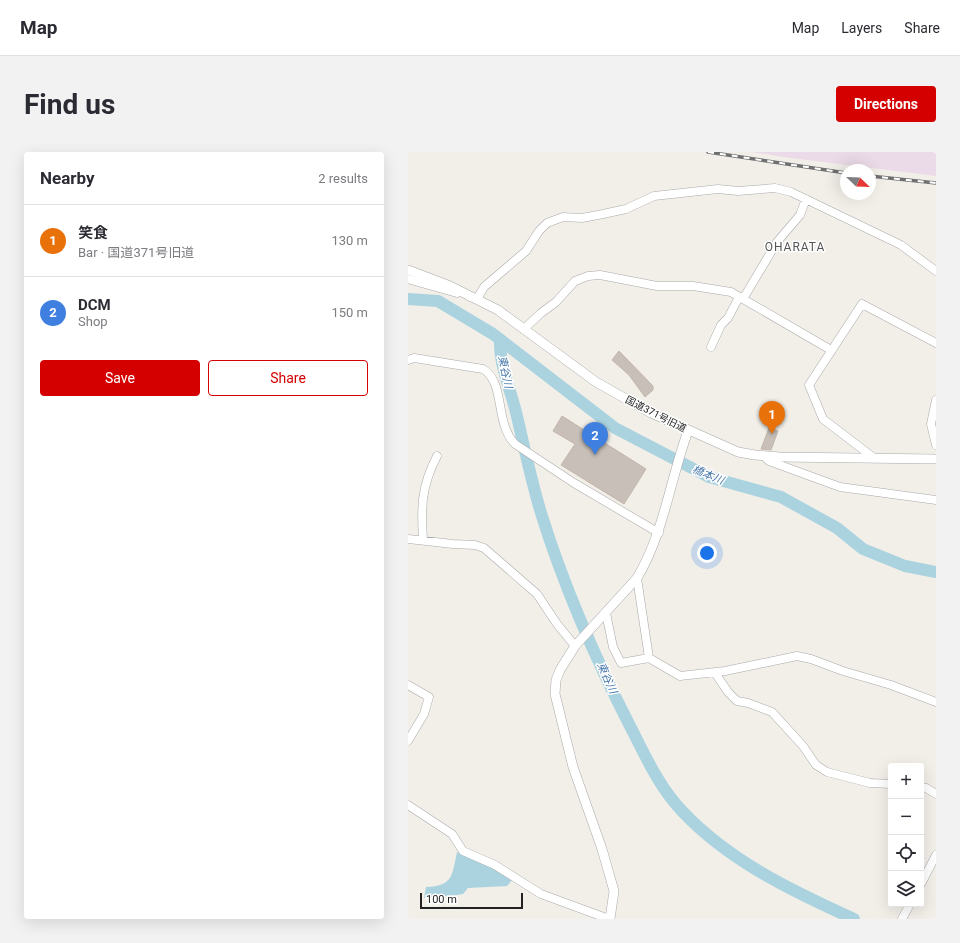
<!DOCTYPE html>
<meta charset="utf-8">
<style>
:root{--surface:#fff;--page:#f2f2f3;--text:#2b2b33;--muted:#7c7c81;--line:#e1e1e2;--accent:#d40000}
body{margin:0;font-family:Roboto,"Noto Sans JP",sans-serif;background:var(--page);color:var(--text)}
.controls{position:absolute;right:12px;bottom:12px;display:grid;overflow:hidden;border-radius:4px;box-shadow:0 4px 16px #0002}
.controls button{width:36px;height:36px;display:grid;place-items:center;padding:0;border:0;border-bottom:1px solid var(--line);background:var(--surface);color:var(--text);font:20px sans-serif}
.compass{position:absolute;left:432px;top:12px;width:36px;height:36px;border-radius:50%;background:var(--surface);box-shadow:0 4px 16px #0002;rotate:113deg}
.scale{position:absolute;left:12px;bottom:10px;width:103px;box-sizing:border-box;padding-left:4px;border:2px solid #222;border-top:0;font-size:11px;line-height:14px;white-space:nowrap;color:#222;-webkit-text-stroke:3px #fff;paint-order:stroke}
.you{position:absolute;left:299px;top:401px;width:14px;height:14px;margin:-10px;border:3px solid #fff;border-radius:50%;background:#1a73e8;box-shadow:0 0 0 6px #1a73e833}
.badge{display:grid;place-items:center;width:26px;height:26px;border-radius:50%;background:var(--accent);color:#fff;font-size:13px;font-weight:700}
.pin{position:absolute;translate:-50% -33px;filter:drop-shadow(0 1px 2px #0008)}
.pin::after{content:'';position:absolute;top:21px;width:14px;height:12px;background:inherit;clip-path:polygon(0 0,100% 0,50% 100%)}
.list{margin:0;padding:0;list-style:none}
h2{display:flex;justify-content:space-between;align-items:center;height:52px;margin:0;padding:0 16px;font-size:17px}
h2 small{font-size:13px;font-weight:400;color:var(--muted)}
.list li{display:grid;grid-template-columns:26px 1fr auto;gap:12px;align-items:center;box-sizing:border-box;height:72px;padding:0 16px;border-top:1px solid var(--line)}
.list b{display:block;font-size:15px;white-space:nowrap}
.list p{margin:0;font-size:13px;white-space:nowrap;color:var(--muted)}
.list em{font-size:13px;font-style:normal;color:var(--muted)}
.actions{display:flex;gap:8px;padding:12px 16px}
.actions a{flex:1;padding:9px 0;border:1px solid var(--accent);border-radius:4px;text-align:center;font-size:14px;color:var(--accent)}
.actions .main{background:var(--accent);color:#fff}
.icon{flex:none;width:22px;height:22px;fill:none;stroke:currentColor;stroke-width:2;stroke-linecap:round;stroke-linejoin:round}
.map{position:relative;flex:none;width:528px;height:767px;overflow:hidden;border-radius:4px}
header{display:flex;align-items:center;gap:24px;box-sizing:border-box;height:56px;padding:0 20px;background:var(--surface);border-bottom:1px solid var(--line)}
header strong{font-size:19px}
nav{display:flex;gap:22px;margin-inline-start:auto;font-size:14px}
.intro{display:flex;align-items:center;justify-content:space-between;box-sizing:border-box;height:96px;padding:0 24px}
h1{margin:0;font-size:28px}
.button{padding:10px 18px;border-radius:4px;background:var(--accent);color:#fff;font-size:14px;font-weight:700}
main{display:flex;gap:24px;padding:0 24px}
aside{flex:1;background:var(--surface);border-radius:4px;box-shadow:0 4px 16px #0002}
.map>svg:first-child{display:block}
.industrial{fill:#ebdbe8}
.water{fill:#aad3df}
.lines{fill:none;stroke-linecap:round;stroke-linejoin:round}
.river{stroke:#aad3df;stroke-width:12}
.building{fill:#c7bfb8;stroke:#c4b6ab}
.minor-casing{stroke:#a9a9a9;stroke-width:9}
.tertiary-casing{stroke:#a9a9a9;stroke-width:10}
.minor{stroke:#fff;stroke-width:8}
.tertiary{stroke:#fff;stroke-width:9}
.rail-casing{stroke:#707070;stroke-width:3.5}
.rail{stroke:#fff;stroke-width:2;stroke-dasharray:6;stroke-linecap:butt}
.labels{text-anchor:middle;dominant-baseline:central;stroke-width:3;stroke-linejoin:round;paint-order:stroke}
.street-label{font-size:10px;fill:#222;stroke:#fff}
.water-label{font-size:11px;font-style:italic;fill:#4a7aab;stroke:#fff}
.quarter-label{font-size:12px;letter-spacing:1px;fill:#555;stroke:#fff}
</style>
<header>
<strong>Map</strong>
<nav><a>Map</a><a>Layers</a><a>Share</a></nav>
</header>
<div class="intro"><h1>Find us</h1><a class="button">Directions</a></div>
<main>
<aside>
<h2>Nearby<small>2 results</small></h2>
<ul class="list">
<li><span class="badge" style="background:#e8710a">1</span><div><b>笑食</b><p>Bar · 国道371号旧道</p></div><em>130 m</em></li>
<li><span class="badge" style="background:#3f7fe0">2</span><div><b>DCM</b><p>Shop</p></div><em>150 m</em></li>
</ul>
<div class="actions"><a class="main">Save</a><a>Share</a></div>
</aside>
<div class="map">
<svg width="528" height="767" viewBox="0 0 528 767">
<rect width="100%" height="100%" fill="#f2efe9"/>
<path class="industrial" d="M344,0h184v24l-153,-19z"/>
<path class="water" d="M49,700l33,13 23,14 -6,7 -39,2 -5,6 -6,1 -33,3 2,-11c27,-1 26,-11 31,-35z"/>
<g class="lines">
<path class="river" d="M0,147l30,2 55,33 122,94 94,49 72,20 56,31 26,21 42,17 31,6
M92,187c-1,25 10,49 16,73 8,34 15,68 25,101 23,74 55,147 90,215 15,29 28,59 51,83 47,50 110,80 172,108"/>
</g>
<path class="building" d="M211,199l34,35v4l-8,7 -16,-22 -17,-15z
M154,264l84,53 -22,35 -63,-39 14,-21 -22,-13z
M361,276l9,3 -7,19 -10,-1z"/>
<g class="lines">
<g class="minor-casing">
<path id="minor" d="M0,127l49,14
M62,145l7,2 7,-12 42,-36 13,-20 8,-8 16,-6 19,1 21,-4 23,-5 28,-13 64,-7 20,2 37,-3 16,4 110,53 35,26
M335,147l34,-57 23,-27 6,-16
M117,176l16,-15 15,-11 19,-21 13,-5 12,-1 57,11h36l38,6 100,58
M303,195l10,-22 7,-7 11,-21
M0,208l6,-2 69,11c23,14 11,53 32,75l59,39 85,50
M528,248l-5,24 5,21
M356,304l5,5 71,26 96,13
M466,306l-51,-39 -14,-34 53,-81 74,39
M0,387l45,5 22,1 9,3 53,46 20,30 18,22
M15,388c-2,-33 -2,-53 14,-84
M229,426l12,80 31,18 45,-5 72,-15 14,3 32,12 48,14 45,17
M198,461l7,34 8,16 28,-5
M307,521l13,19 9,9 11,2 24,9 31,34 13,19 11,7 43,11 21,1
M0,533l21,12 -5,17 -16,27
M513,635l5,1 10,6
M0,653l44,29 11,17 32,14 46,29 68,25
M513,732l15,-29
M494,767l8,-15"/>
</g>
<g class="tertiary-casing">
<path id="tertiary" d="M0,118l42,16 48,24 98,72 55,31 87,39 17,3 25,2 156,2
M202,767l4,-28 -12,-42 -29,-82 -18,-73 1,-14 4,-10 15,-24 62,-68c27,-45 33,-98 51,-147"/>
</g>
<use href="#minor" class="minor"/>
<use href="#tertiary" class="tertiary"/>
<g class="rail-casing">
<path id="rail" d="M300,0l138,21
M462,24l66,7"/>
</g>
<use href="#rail" class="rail"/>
</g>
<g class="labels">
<g class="street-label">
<text transform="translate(248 262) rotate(27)">国道371号旧道</text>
</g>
<g class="water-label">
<text transform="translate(97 220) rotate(78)">東谷川</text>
<text transform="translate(300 323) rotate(22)">橋本川</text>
<text transform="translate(199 526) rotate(66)">東谷川</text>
</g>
<g class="quarter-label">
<text x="387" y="95">OHARATA</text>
</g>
</g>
</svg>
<div class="controls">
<button>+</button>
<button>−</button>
<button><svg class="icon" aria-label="locate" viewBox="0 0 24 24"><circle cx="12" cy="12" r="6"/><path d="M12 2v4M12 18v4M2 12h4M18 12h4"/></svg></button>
<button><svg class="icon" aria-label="layers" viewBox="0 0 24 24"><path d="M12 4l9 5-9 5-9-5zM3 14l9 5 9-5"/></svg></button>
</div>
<svg class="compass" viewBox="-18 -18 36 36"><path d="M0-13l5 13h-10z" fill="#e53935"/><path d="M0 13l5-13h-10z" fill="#7c7c81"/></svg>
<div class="scale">100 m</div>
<div class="you"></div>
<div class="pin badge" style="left:364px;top:282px;background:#e8710a">1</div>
<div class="pin badge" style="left:187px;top:303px;background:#3f7fe0">2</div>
</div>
</main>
